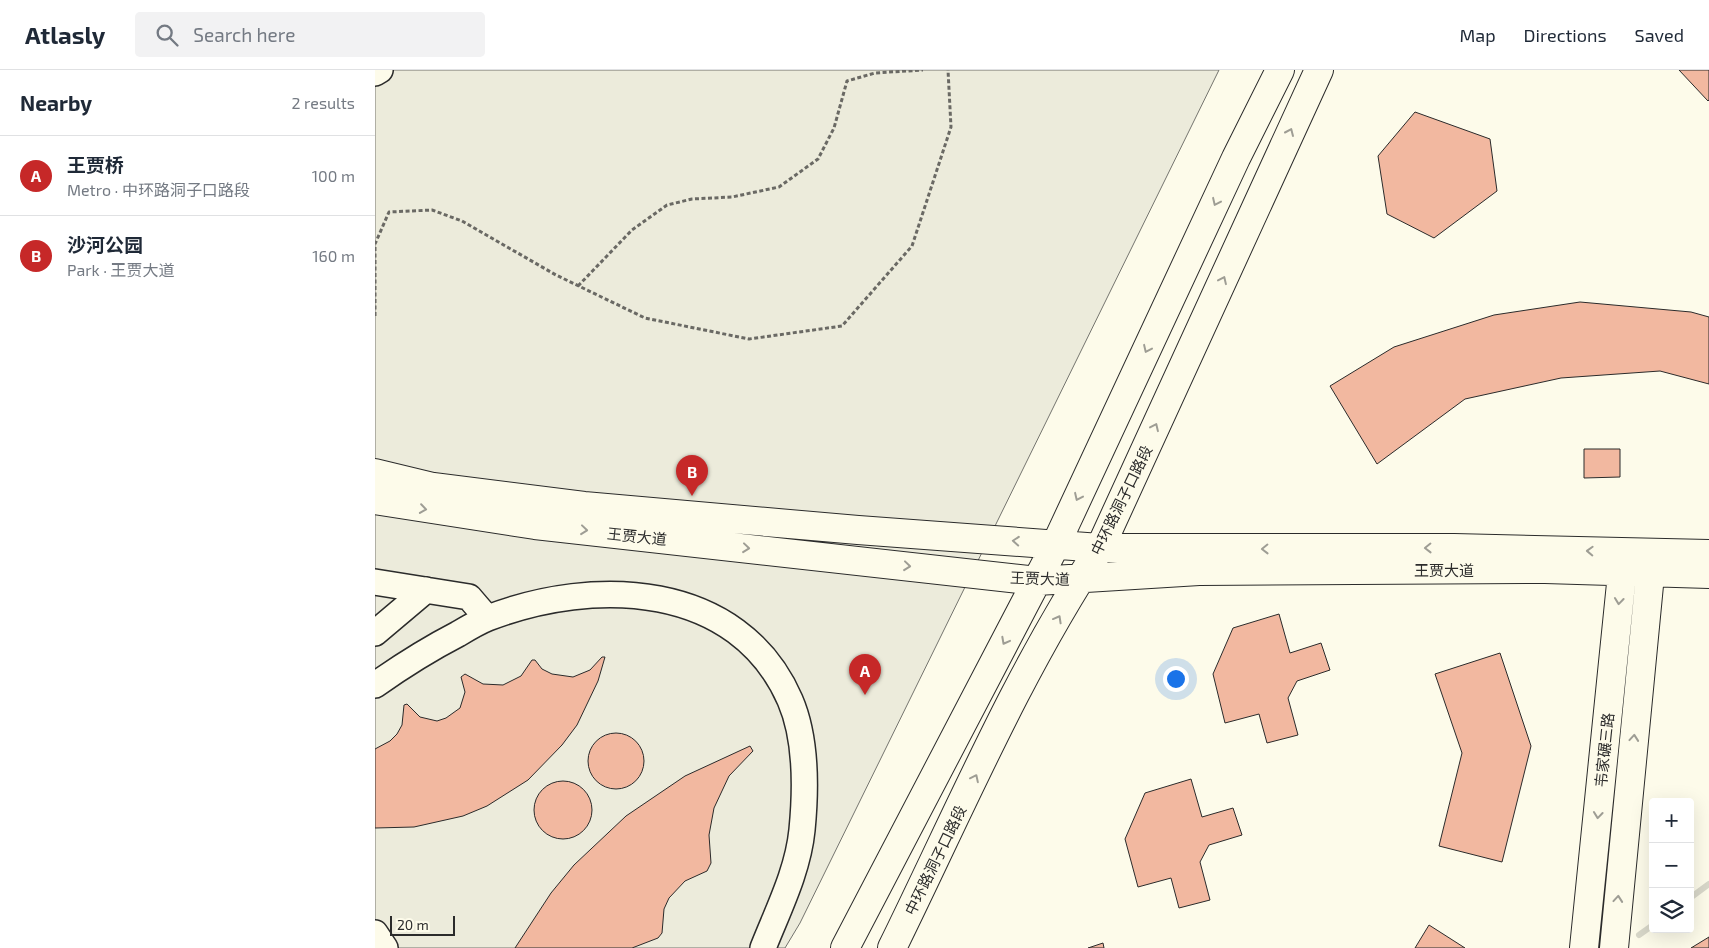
<!DOCTYPE html>
<meta charset="utf-8">
<style>
:root{--surface:#fff;--page:#f2f2f3;--text:#1f2937;--muted:#747a83;--line:#e0e1e3;--accent:#c62828}
body{margin:0;font-family:"Exo 2","Noto Sans SC",sans-serif;background:var(--page);color:var(--text)}
.controls{position:absolute;right:15px;bottom:15px;display:grid;overflow:hidden;border-radius:5px;box-shadow:0 5px 20px #0002}
.controls button{width:45px;height:45px;display:grid;place-items:center;padding:0;border:0;border-bottom:1px solid var(--line);background:var(--surface);color:var(--text);font:25px sans-serif}
.scale{position:absolute;left:15px;bottom:12px;width:65px;box-sizing:border-box;padding-left:5px;border:2px solid #2b2b2b;border-top:0;font-size:14px;line-height:18px;white-space:nowrap;color:#2b2b2b;-webkit-text-stroke:4px #fdfbea;paint-order:stroke}
.you{position:absolute;left:800px;top:608px;width:18px;height:18px;margin:-12px;border:4px solid #fff;border-radius:50%;background:#1a73e8;box-shadow:0 0 0 8px #1a73e833}
.badge{display:grid;place-items:center;width:32px;height:32px;border-radius:50%;background:var(--accent);color:#fff;font-size:16px;font-weight:700}
.pin{position:absolute;translate:-50% -41px;filter:drop-shadow(0 1px 2px #0008)}
.pin::after{content:'';position:absolute;top:26px;width:18px;height:15px;background:inherit;clip-path:polygon(0 0,100% 0,50% 100%)}
.list{margin:0;padding:0;list-style:none}
h2{display:flex;justify-content:space-between;align-items:center;height:65px;margin:0;padding:0 20px;font-size:21px}
h2 small{font-size:16px;font-weight:400;color:var(--muted)}
.list li{display:grid;grid-template-columns:32px 1fr auto;gap:15px;align-items:center;box-sizing:border-box;height:80px;padding:0 20px;border-top:1px solid var(--line)}
.list b{display:block;font-size:19px;white-space:nowrap}
.list p{margin:0;font-size:16px;white-space:nowrap;color:var(--muted)}
.list em{font-size:16px;font-style:normal;color:var(--muted)}
.icon{flex:none;width:28px;height:28px;fill:none;stroke:currentColor;stroke-width:2;stroke-linecap:round;stroke-linejoin:round}
.map{position:relative;flex:none;width:1334px;height:878px;overflow:hidden}
header{display:flex;align-items:center;gap:30px;box-sizing:border-box;height:70px;padding:0 25px;background:var(--surface);border-bottom:1px solid var(--line)}
header strong{font-size:24px}
nav{display:flex;gap:28px;margin-inline-start:auto;font-size:18px}
.search{width:350px;height:45px;background:var(--page);display:flex;align-items:center;gap:12px;box-sizing:border-box;padding:0 18px;border-radius:5px;color:var(--muted);font-size:19px}
main{display:flex}
aside{flex:1;background:var(--surface)}
.map>svg:first-child{display:block}
.green{fill:#ecebdb;stroke:#74746e}
.lines{fill:none;stroke-linecap:round;stroke-linejoin:round}
.stream{stroke:#d8d7c9;stroke-width:6}
.building{fill:#f2b8a0;stroke:#2b2b2b}
.minor-casing{stroke:#2b2b2b;stroke-width:28}
.major-casing{stroke:#2b2b2b;stroke-width:30}
.path{stroke:#6a6964;stroke-width:3;stroke-dasharray:4 2.5;stroke-linecap:butt}
.minor{stroke:#fdfbea;stroke-width:25}
.major{stroke:#fdfbea;stroke-width:28}
.oneway{stroke:#9e9d94}
.labels{text-anchor:middle;dominant-baseline:central;stroke-width:4;stroke-linejoin:round;paint-order:stroke}
.street-label{font-size:15px;fill:#2b2b2b;stroke:#fdfbea}
</style>
<header>
<strong>Atlasly</strong>
<div class="search"><svg class="icon" aria-label="search" viewBox="0 0 24 24"><circle cx="10" cy="10" r="6"/><path d="M15 15l6 6"/></svg>Search here</div>
<nav><a>Map</a><a>Directions</a><a>Saved</a></nav>
</header>
<main>
<aside>
<h2>Nearby<small>2 results</small></h2>
<ul class="list">
<li><span class="badge">A</span><div><b>王贾桥</b><p>Metro · 中环路洞子口路段</p></div><em>100 m</em></li>
<li><span class="badge">B</span><div><b>沙河公园</b><p>Park · 王贾大道</p></div><em>160 m</em></li>
</ul>
</aside>
<div class="map">
<svg width="1334" height="878" viewBox="0 0 1334 878">
<rect width="100%" height="100%" fill="#fdfbea"/>
<path class="green" d="M0,0h844l-419,853 -15,25h-410z"/>
<g class="lines">
<path class="stream" d="M1315,828l19,-14
M1264,865l14,-10"/>
</g>
<path class="building" d="M1304,0h30v30l-1,1z
M1040,42l75,27 7,52 -63,47 -47,-24 -9,-58z
M1205,232l111,10 18,5v67l-49,-13 -99,7 -96,21 -88,65 -47,-78 64,-39 100,-32z
M1209,379h36v28l-36,1z
M904,544l11,39 31,-10 9,27 -33,11 -9,17 10,37 -31,8 -8,-29 -34,9 -12,-49 20,-46z
M1125,583l31,93 -29,116 -63,-16 23,-93 -27,-79z
M227,587h3l-7,24 -21,44 -15,20 -34,35 -41,26 -24,10 -49,11 -39,1v-79l15,-8 7,-7 5,-9 2,-20 3,-1 13,13 17,4 9,-3 14,-10 5,-16 -4,-15 4,-3 18,10 20,1 18,-9 11,-16h3l7,9 10,5 21,3 17,-7z
M213 691a28 28 0 1 1 56 0a28 28 0 1 1-56 0Z
M375,676l3,5 -24,25 -15,32 -5,27 2,28 -4,8 -22,10 -16,17 -5,11 -2,24 -4,5 -26,10h-117l36,-55 23,-28 52,-49 59,-40z
M816,709l11,38 31,-9 9,27 -33,10 -9,17 10,38 -31,8 -8,-30 -33,9 -13,-48 20,-46z
M159 740a29 29 0 1 1 58 0a29 29 0 1 1-58 0Z
M1054,855l36,23h-50z
M1334,867v11h-18z
M728,873l1,5h-16z"/>
<g class="lines">
<g class="minor-casing">
<path id="minor" d="M0,3l5,-3
M0,512l94,15 18,21
M0,563l51,-43
M0,615c27,-19 54,-36 83,-51 10,-6 20,-12 30,-16 106,-41 250,-37 302,82 17,39 16,89 12,130 -4,41 -24,80 -39,118
M0,863l10,15"/>
</g>
<g class="major-casing">
<path id="major" d="M0,403l58,14 151,19 274,24 242,18h354l255,6
M0,430l160,25 502,56 162,-10 346,-2 164,5
M470,878l211,-404 180,-386 44,-88
M517,878c66,-134 125,-275 208,-400l219,-478
M1209,878l40,-394
M1239,878l38,-394"/>
</g>
<path class="path" d="M203,216l54,-56 35,-25 25,-6 40,-2 47,-10 39,-28 16,-31 13,-47 28,-8 48,-3
M0,246v-72l14,-32 43,-2 30,11 94,54 89,43 104,21 93,-13 70,-80 39,-119 -3,-57"/>
<use href="#minor" class="minor"/>
<use href="#major" class="major"/>
</g>
<defs><path id="oneway-chevron" d="M-2-3.5L2.5 0L-2 3.5" fill="none" stroke-width="1.6" stroke-linecap="round" stroke-linejoin="round" transform="scale(1.25)"/></defs>
<g class="oneway">
<use href="#oneway-chevron" transform="translate(915 62) rotate(-66)"/>
<use href="#oneway-chevron" transform="translate(841 132) rotate(115)"/>
<use href="#oneway-chevron" transform="translate(848 210) rotate(-65)"/>
<use href="#oneway-chevron" transform="translate(772 279) rotate(115)"/>
<use href="#oneway-chevron" transform="translate(780 357) rotate(-65)"/>
<use href="#oneway-chevron" transform="translate(703 427) rotate(115)"/>
<use href="#oneway-chevron" transform="translate(48 439) rotate(8)"/>
<use href="#oneway-chevron" transform="translate(209 460) rotate(6)"/>
<use href="#oneway-chevron" transform="translate(641 471) rotate(-176)"/>
<use href="#oneway-chevron" transform="translate(371 478) rotate(6)"/>
<use href="#oneway-chevron" transform="translate(1053 478) rotate(179)"/>
<use href="#oneway-chevron" transform="translate(890 479) rotate(179)"/>
<use href="#oneway-chevron" transform="translate(1215 481) rotate(-178)"/>
<use href="#oneway-chevron" transform="translate(532 496) rotate(6)"/>
<use href="#oneway-chevron" transform="translate(1244 531) rotate(96)"/>
<use href="#oneway-chevron" transform="translate(683 549) rotate(-61)"/>
<use href="#oneway-chevron" transform="translate(630 571) rotate(118)"/>
<use href="#oneway-chevron" transform="translate(1259 668) rotate(-85)"/>
<use href="#oneway-chevron" transform="translate(600 708) rotate(-64)"/>
<use href="#oneway-chevron" transform="translate(1223 745) rotate(96)"/>
<use href="#oneway-chevron" transform="translate(1243 829) rotate(-85)"/>
</g>
<g class="labels">
<g class="street-label">
<text transform="translate(746 430) rotate(-64)">中环路洞子口路段</text>
<text transform="translate(262 466) rotate(6)">王贾大道</text>
<text x="1069" y="500">王贾大道</text>
<text transform="translate(665 508) rotate(2)">王贾大道</text>
<text transform="translate(1229 680) rotate(-84)">韦家碾三路</text>
<text transform="translate(560 790) rotate(-64)">中环路洞子口路段</text>
</g>
</g>
</svg>
<div class="controls">
<button>+</button>
<button>−</button>
<button><svg class="icon" aria-label="layers" viewBox="0 0 24 24"><path d="M12 4l9 5-9 5-9-5zM3 14l9 5 9-5"/></svg></button>
</div>
<div class="scale">20 m</div>
<div class="you"></div>
<div class="pin badge" style="left:490px;top:625px">A</div>
<div class="pin badge" style="left:317px;top:426px">B</div>
</div>
</main>
